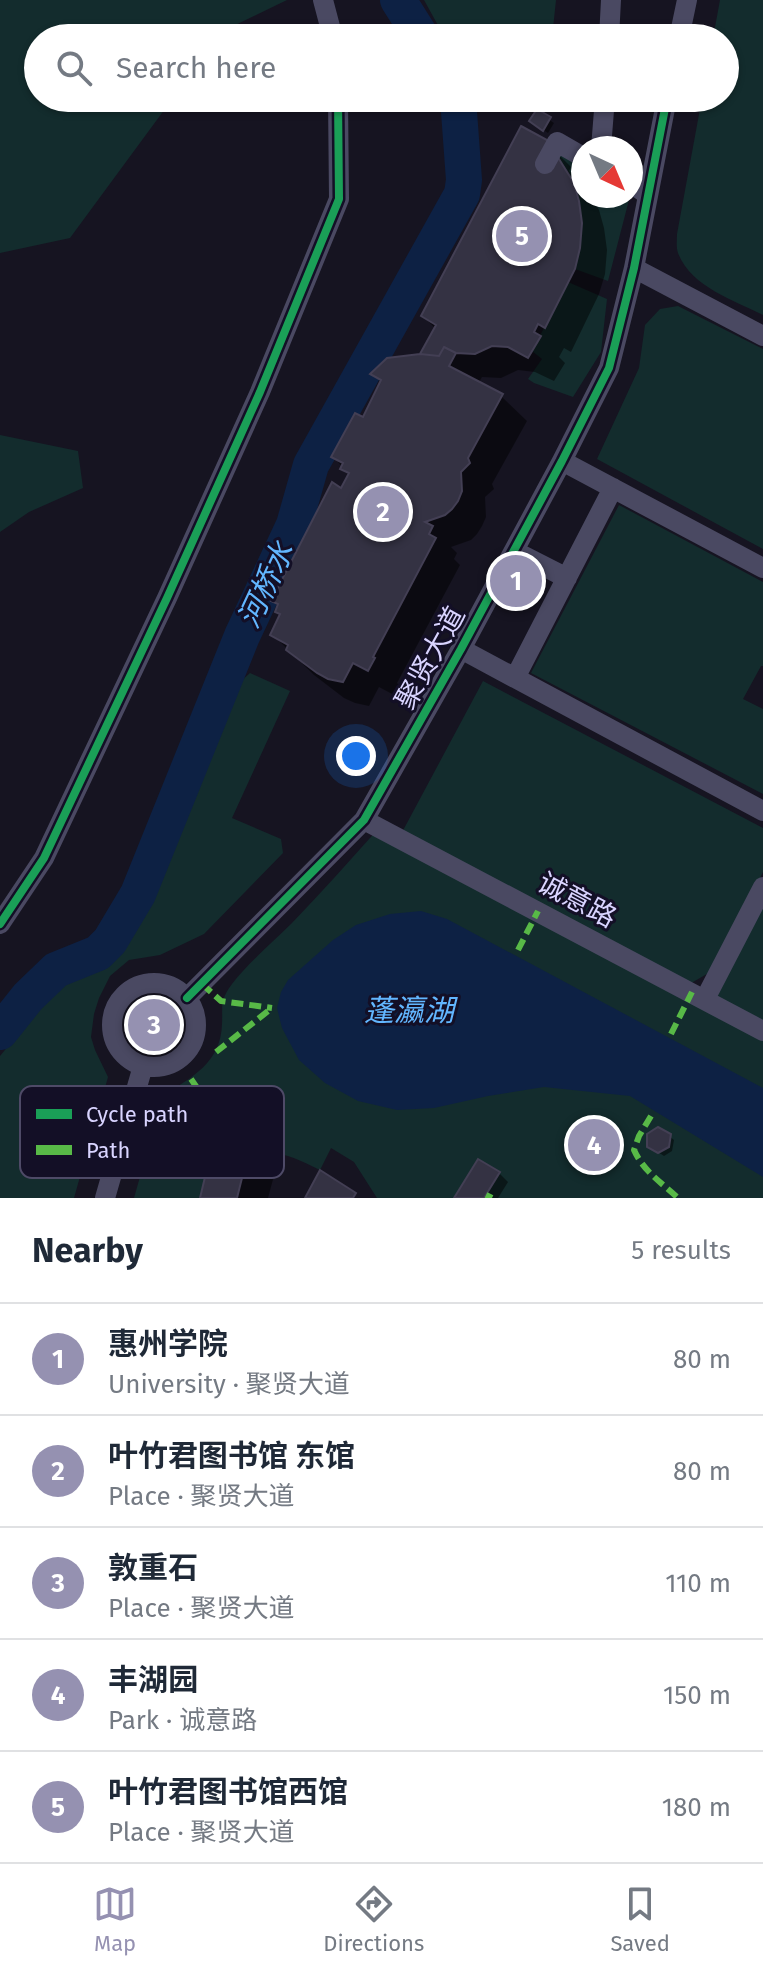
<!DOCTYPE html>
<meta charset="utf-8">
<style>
:root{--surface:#fff;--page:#f2f2f3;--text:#1f2937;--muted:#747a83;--line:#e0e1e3;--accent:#9591b1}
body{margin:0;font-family:"Fira Sans","Noto Sans SC",sans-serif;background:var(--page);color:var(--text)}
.compass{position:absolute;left:571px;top:136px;width:72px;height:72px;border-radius:50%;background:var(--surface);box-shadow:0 2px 6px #0004;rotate:136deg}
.you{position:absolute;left:356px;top:756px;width:28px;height:28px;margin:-20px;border:6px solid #fff;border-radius:50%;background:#1a73e8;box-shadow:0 0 0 12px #1a73e833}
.badge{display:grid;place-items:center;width:52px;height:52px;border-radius:50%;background:var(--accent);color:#fff;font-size:26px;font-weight:700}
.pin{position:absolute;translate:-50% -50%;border:4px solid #fff;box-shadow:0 2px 8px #0006}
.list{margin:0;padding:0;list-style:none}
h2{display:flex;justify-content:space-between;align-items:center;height:104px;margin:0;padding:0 32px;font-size:34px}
h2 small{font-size:26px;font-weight:400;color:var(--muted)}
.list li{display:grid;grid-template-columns:52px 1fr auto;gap:24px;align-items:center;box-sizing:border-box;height:112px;padding:0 32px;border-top:2px solid var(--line)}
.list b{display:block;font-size:30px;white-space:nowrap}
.list p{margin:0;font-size:26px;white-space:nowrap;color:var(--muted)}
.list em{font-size:26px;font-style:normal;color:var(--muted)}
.icon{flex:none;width:44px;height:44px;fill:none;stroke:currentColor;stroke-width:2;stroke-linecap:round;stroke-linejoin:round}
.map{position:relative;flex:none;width:763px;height:1198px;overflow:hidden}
.search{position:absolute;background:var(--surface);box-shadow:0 2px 6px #0004;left:24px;right:24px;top:24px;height:88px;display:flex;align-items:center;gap:20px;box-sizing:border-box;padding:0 28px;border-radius:44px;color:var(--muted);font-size:30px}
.sheet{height:664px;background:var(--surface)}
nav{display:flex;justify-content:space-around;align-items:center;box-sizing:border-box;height:112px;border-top:2px solid var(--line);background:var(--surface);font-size:22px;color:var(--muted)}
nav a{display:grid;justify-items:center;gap:4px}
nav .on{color:var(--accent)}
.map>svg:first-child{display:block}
.green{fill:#132c2d}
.water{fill:#0d2144}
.shadow{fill:#0007}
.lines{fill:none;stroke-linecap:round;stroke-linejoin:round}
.river{stroke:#0d2144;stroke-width:36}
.building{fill:#343243;stroke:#433f54;stroke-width:2}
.minor{stroke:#4a4962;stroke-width:20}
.quiet{stroke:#58b947;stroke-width:6;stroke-dasharray:12 6;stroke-linecap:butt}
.cycleway-casing{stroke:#130f26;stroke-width:13}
.cycleway{stroke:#1a9f57;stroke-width:8}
.labels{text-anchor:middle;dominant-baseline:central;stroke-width:6;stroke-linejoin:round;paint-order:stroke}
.street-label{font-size:28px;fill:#d9d4ff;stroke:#130f26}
.water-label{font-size:30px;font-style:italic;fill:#62b6ff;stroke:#130f26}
.key{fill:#130f26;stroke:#4e4a67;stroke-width:2}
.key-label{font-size:22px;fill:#d9d4ff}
</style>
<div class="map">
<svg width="763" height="1198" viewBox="0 0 763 1198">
<rect width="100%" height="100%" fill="#161421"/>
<path class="green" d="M0,0h287l-66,32 -4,6h-179v60h135l-103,140 -70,15z
M424,0h132l-4,38h-107z
M720,0h43v315c-29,-15 -72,-28 -85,-62 -2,-6 -1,-13 -1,-19l25,-136h23v-60h-12z
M562,153l21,13v30h47l-22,85 -33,-12c12,-46 8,-70 -16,-111z
M568,282l39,17 -6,53 -28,45 -39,-14 -6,-4 14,-20 -10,-8z
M678,306l85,43v200l-166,-90 42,-91 6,-43 15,-16z
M0,435l78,16 5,37 -54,24 -29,20z
M619,505l144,77v84h-2l-18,33 20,10v85l-232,-121z
M250,673l40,18 -58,127 49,21 2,14 -79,81 -44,21 -31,5 -19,16 -11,22 -5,16 -3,23 4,13 13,27 -34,121h-74v-142l61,-74 37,-16 18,-16 42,-63 29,-70 52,-134z
M483,681l280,147v44l-51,99 -19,11 -10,1 30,20 50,-99v294h-386l-23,-36 -23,-14 -11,22c-28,-13 -42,-22 -73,-13l6,-23 -29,-8 -11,50 -7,-2 -6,24h-66l29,-103c29,-17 58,-33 59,-71 1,-20 -3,-22 10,-40 16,-21 41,-42 60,-61 30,-31 58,-63 87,-95l20,10z"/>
<path class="water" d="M421,911l26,8 316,169v89l-133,-81 -86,-9 -56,9 -54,12 -37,2 -39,-9 -33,-18 -26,-23 -17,-32 -5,-20 4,-16 7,-12 45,-40 23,-15 34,-11z"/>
<path class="shadow" d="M538,112l16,11 -6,10 -12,-8z
M546,142l25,25 -2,4 14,13v12h8l8,14 5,18 3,22 -2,24 -6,20 -28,58 -7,-4 -5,9 6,6 -11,18 -19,-9 -17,-2 -17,8 -19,-1 -4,7 23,12 26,25 -35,63 2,5 -9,8 1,20 -4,9 -5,8 -6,6 -20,7 6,6 -3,6 6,6 -63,118 2,2 -5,10 -15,-8 -10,19 -14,-3 -11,-5 -30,-23 -42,-41 9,-19 -1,-9 -6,-6 76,-124 -17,-20 31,-37 18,-36 -9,-9 49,-19 14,-26 -13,-13z
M252,1136l26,25 -10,37h-66l12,-20z
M669,1136l5,4 -2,11 -8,5 -15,-10z
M499,1173l9,9 -10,16h-41z"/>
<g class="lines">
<path class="river" d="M398,0l24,38
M0,1032l28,-35 28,-27 42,-17 12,-12 28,-47 104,-258 52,-111 17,-60 151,-271 2,-14 -6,-82"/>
</g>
<path class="building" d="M537,109l14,8 -8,14 -14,-10z
M521,126l26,14 27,43 5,18 3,22 -2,25 -5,21 -30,59 -7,-4 -4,8 7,4 -13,22 -20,-11 -16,-1 -17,8 -19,-1 -12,-6 -5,9 -19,-2 16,-29 -15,-9z
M444,347l12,6 -7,13 54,28 -35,64 2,5 -9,9 1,19 -4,10 -6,8 -7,6 -20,7 8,4 -4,8 7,4 -63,119 2,1 -7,13 -15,-8 -10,19 -15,-3 -11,-6 -31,-23 2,-5 -18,-10 10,-21 -5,-2 3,-8 -7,-3 61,-119 9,6 8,-15 -9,-4 3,-6 -12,-6 24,-44 8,4 18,-37 -11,-6 17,-16 33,-4 19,2z
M224,1126l29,8 -16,64h-37l6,-25 7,3z
M658,1127l13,7 -2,13 -11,6 -11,-6v-13z
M478,1159l22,13 -16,26h-30z
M320,1170l36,23 -3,5h-48z"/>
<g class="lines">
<path class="minor" d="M323,0l10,38
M609,38l2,-38
M679,38l8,-38
M601,148l4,-50
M545,164l12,-22 26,15
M631,183l17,12
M634,268l129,68
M562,461l201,107
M514,551l53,27
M461,649l302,162
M515,678l98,-190
M364,820l399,211
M0,924l44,-66 123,-260 93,-206 79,-193 -1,-101
M112 1025a42 42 0 1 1 84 0a42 42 0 1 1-84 0Z
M187,998l177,-178 97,-171 101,-188 47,-93 25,-100 33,-170
M705,999l58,-112
M105,1198l38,-132"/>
<path class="quiet" d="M518,950l20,-39
M202,984l19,17 51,7
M671,1034l21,-42
M216,1052l56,-44
M191,1079l18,26
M651,1116l-12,20 -5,14c10,22 27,32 44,48
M486,1195l6,3"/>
<g class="cycleway-casing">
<path id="cycleway" d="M0,924l44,-66 123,-260 93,-206 79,-193 -1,-101
M187,998l177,-178 97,-171 101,-188 47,-93 25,-100 33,-170"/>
</g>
<use href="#cycleway" class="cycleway"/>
</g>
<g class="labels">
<g class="street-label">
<text transform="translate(430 658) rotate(-61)">聚贤大道</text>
<text transform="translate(577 900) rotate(28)">诚意路</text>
</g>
<g class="water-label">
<text transform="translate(266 585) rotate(-65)">河桥水</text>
<text x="409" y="1011">蓬瀛湖</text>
</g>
</g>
<rect x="20" y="1086" width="264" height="92" rx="12" class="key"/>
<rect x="36" y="1109" width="36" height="10" fill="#1a9f57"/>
<rect x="36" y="1145" width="36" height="10" fill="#58b947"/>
<g class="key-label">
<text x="86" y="1122">Cycle path</text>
<text x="86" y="1158">Path</text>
</g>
</svg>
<svg class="compass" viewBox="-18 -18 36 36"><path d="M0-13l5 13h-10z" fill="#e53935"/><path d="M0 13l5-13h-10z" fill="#747a83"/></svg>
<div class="you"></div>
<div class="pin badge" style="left:516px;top:581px">1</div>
<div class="pin badge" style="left:383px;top:512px">2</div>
<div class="pin badge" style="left:154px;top:1025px">3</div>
<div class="pin badge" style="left:594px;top:1145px">4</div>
<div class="pin badge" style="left:522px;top:236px">5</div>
<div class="search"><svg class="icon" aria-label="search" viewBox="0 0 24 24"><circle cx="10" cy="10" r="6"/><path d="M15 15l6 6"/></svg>Search here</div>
</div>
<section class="sheet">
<h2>Nearby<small>5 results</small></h2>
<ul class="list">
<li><span class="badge">1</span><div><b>惠州学院</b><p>University · 聚贤大道</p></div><em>80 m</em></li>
<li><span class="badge">2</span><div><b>叶竹君图书馆 东馆</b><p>Place · 聚贤大道</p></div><em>80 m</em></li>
<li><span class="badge">3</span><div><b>敦重石</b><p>Place · 聚贤大道</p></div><em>110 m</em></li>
<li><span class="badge">4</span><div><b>丰湖园</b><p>Park · 诚意路</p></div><em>150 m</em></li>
<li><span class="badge">5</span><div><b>叶竹君图书馆西馆</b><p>Place · 聚贤大道</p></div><em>180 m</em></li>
</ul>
</section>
<nav>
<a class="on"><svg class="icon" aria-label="map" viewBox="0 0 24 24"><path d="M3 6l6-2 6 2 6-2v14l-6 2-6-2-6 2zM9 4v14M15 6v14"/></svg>Map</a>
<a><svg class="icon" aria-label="directions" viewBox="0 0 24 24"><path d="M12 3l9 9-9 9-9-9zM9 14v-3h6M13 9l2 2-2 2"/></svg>Directions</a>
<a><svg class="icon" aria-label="saved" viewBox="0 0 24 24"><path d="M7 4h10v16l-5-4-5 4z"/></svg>Saved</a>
</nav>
